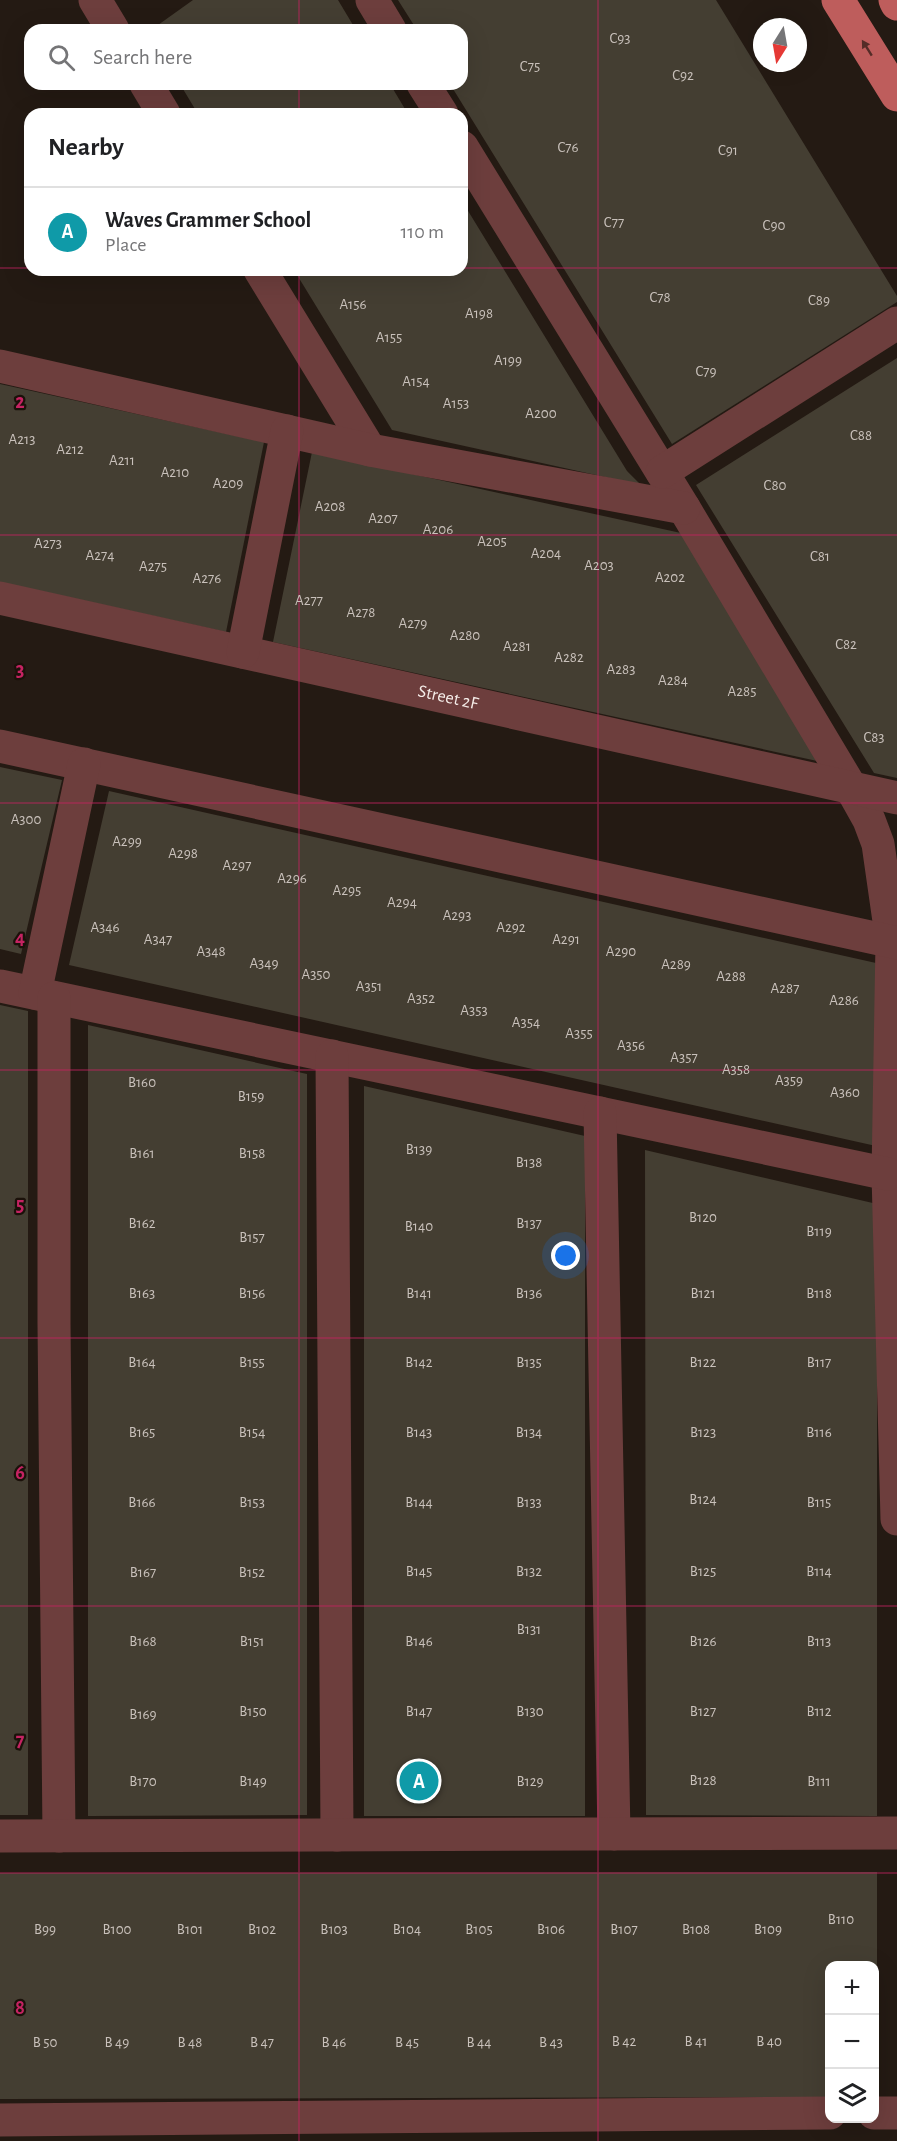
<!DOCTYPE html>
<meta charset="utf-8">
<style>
:root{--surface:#fff;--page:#f2f2f2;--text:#202124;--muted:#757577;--line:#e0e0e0;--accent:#376d76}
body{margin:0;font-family:"Alegreya Sans",sans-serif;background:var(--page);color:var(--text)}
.controls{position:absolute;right:18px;bottom:18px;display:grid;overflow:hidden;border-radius:12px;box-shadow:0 6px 24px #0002}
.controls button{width:54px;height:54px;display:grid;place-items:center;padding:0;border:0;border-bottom:2px solid var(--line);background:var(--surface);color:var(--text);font:30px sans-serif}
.compass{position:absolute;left:753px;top:18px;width:54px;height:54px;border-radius:50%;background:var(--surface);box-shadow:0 6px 24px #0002;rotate:191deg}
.you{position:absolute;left:566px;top:1256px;width:21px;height:21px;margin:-15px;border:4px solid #fff;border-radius:50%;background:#1a73e8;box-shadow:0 0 0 9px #1a73e833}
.badge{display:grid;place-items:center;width:39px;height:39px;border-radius:50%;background:var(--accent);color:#fff;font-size:20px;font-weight:700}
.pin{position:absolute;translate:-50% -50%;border:3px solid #fff;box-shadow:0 2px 6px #0006}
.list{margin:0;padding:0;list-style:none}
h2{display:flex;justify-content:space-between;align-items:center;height:78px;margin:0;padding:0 24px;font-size:26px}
h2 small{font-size:20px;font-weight:400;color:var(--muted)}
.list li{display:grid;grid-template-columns:39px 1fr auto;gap:18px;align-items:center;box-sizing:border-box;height:90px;padding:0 24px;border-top:2px solid var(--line)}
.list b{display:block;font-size:22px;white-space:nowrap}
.list p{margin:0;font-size:20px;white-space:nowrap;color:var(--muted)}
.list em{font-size:20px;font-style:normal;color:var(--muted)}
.icon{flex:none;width:33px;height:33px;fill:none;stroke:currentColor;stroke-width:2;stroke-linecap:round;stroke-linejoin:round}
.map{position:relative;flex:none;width:897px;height:2141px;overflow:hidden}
.search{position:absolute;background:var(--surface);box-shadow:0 6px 24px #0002;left:24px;top:24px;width:444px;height:66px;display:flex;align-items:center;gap:15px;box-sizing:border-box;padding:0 21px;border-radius:18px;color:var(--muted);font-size:22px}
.panel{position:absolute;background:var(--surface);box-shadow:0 6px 24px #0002;left:24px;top:108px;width:444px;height:168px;border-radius:18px}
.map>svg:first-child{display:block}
.building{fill:#443e32}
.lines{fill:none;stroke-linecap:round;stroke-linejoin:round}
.minor{stroke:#6d3e3d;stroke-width:33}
.major{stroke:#be5d5c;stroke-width:33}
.oneway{fill:#542c27}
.grid{fill:none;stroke:#c52362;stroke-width:1.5;stroke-opacity:0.55}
.labels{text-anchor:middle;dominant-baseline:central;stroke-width:4.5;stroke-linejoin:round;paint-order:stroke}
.number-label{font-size:15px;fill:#c9c1bb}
.street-label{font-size:18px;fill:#f5ede9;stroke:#1b110a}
.grid-label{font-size:20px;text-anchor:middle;font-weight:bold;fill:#c52362;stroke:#1b110a;stroke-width:4.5;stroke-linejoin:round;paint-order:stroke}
</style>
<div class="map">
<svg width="897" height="2141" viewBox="0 0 897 2141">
<rect width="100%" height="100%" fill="#241a13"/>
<path class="building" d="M193,0h145l18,30h-205z
M398,0h318l181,296v6l-225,142 -222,-360h12v-54h-45z
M180,84h210l18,30h-210z
M462,201l165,270 14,14 -249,-55 -98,-160h168z
M897,358v420l-23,-5 -178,-288z
M0,384l264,58 -38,190 -226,-50z
M312,452l378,83 141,229 -558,-122z
M0,767l62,13 -41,174 -21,-5z
M109,791l767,172v183l-807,-181z
M0,1005l28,6v804h-28z
M88,1025l219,49v741l-219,1z
M364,1086l221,50v680h-221z
M645,1150l232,54v612l-231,-1z
M877,1872v225h-3v-132h-44v132l-830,2v-226z"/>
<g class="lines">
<g class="minor">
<path d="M95,0l18,30"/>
<path d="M372,0l18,30"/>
<path d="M146,84l18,30"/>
<path d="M423,84l19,30"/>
<path d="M462,147l222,361 166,278 19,34 9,24 14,98 -4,232 9,345"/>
<path d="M260,270l110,180"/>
<path d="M0,366l370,84 314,58"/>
<path d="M662,472l235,-149"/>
<path id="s1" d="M0,598l897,200"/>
<path d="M243,652l44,-221"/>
<path d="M0,746l897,197"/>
<path d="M0,986l888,188"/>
<path d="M35,993l49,-229"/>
<path d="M54,998v325l5,513"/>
<path d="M332,1056l5,779"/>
<path d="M600,1113l14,721"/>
<path d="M0,1836l897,-3"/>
<path d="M874,2113h23"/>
<path d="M0,2120l830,-7"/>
</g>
<path class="major" d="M838,0l59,95
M895,0l2,4"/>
</g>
<defs><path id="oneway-solid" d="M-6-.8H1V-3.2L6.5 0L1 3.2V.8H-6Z" transform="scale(1.5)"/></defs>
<use class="oneway" href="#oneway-solid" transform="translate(867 48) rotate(-122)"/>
<path class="grid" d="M299,0v30M598,0v2141M299,84v30M0,268h30M462,268h435M299,270v1871M0,535h897M0,803h897M0,1070h897M0,1338h897M0,1606h897M0,1873h897"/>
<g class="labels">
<g class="number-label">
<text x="620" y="38">C93</text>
<text x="530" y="66">C75</text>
<text x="683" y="75">C92</text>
<text x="568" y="147">C76</text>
<text x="728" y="150">C91</text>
<text x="614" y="222">C77</text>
<text x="774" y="225">C90</text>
<text x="660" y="297">C78</text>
<text x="819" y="300">C89</text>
<text x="353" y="304">A156</text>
<text x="479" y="313">A198</text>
<text x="389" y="337">A155</text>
<text x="508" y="360">A199</text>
<text x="706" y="371">C79</text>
<text x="416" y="381">A154</text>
<text x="456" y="403">A153</text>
<text x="541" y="413">A200</text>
<text x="861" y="435">C88</text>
<text x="22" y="439">A213</text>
<text x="70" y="449">A212</text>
<text x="122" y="460">A211</text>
<text x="175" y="472">A210</text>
<text x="228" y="483">A209</text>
<text x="775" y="485">C80</text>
<text x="330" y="506">A208</text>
<text x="383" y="518">A207</text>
<text x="438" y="529">A206</text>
<text x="492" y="541">A205</text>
<text x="48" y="543">A273</text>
<text x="546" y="553">A204</text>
<text x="100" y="555">A274</text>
<text x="820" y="556">C81</text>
<text x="599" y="565">A203</text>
<text x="153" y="566">A275</text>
<text x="670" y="577">A202</text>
<text x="207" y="578">A276</text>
<text x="309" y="600">A277</text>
<text x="361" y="612">A278</text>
<text x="413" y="623">A279</text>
<text x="465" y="635">A280</text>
<text x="846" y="644">C82</text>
<text x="517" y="646">A281</text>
<text x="569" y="657">A282</text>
<text x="621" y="669">A283</text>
<text x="673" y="680">A284</text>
<text x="742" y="691">A285</text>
<text x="874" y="737">C83</text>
<text x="26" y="819">A300</text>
<text x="127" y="841">A299</text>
<text x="183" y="853">A298</text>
<text x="237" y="865">A297</text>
<text x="292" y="878">A296</text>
<text x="347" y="890">A295</text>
<text x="402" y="902">A294</text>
<text x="457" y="915">A293</text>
<text x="105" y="927">A346</text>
<text x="511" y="927">A292</text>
<text x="158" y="939">A347</text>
<text x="566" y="939">A291</text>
<text x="211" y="951">A348</text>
<text x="621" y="951">A290</text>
<text x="264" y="963">A349</text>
<text x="676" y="964">A289</text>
<text x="316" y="974">A350</text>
<text x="731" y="976">A288</text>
<text x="369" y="986">A351</text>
<text x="785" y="988">A287</text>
<text x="421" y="998">A352</text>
<text x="844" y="1000">A286</text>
<text x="474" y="1010">A353</text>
<text x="526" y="1022">A354</text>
<text x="579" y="1033">A355</text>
<text x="631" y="1045">A356</text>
<text x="684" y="1057">A357</text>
<text x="736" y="1069">A358</text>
<text x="789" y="1080">A359</text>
<text x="142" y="1082">B160</text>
<text x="845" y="1092">A360</text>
<text x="251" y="1096">B159</text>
<text x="419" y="1149">B139</text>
<text x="142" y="1153">B161</text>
<text x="252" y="1153">B158</text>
<text x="529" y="1162">B138</text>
<text x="703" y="1217">B120</text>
<text x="142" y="1223">B162</text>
<text x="529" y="1223">B137</text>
<text x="419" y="1226">B140</text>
<text x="819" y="1231">B119</text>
<text x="252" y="1237">B157</text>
<text x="142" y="1293">B163</text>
<text x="252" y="1293">B156</text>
<text x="419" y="1293">B141</text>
<text x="529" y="1293">B136</text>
<text x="703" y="1293">B121</text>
<text x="819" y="1293">B118</text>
<text x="142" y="1362">B164</text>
<text x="252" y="1362">B155</text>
<text x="419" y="1362">B142</text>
<text x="529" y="1362">B135</text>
<text x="703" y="1362">B122</text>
<text x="819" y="1362">B117</text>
<text x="142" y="1432">B165</text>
<text x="252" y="1432">B154</text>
<text x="419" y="1432">B143</text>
<text x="529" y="1432">B134</text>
<text x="703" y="1432">B123</text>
<text x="819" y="1432">B116</text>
<text x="703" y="1499">B124</text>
<text x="142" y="1502">B166</text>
<text x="252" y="1502">B153</text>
<text x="419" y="1502">B144</text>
<text x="529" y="1502">B133</text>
<text x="819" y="1502">B115</text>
<text x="419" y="1571">B145</text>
<text x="529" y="1571">B132</text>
<text x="703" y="1571">B125</text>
<text x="819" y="1571">B114</text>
<text x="143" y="1572">B167</text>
<text x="252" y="1572">B152</text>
<text x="529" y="1629">B131</text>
<text x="143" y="1641">B168</text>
<text x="252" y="1641">B151</text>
<text x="419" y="1641">B146</text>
<text x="703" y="1641">B126</text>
<text x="819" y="1641">B113</text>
<text x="253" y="1711">B150</text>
<text x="419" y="1711">B147</text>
<text x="530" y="1711">B130</text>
<text x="703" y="1711">B127</text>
<text x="819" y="1711">B112</text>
<text x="143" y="1714">B169</text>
<text x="703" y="1780">B128</text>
<text x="143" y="1781">B170</text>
<text x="253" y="1781">B149</text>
<text x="530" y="1781">B129</text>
<text x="819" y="1781">B111</text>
<text x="841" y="1919">B110</text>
<text x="45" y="1929">B99</text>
<text x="117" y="1929">B100</text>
<text x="190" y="1929">B101</text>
<text x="262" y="1929">B102</text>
<text x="334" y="1929">B103</text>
<text x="407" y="1929">B104</text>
<text x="479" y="1929">B105</text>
<text x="551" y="1929">B106</text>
<text x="624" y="1929">B107</text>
<text x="696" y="1929">B108</text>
<text x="768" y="1929">B109</text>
<text x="624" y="2041">B 42</text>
<text x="696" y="2041">B 41</text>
<text x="769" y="2041">B 40</text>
<text x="45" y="2042">B 50</text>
<text x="117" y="2042">B 49</text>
<text x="190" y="2042">B 48</text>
<text x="262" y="2042">B 47</text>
<text x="334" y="2042">B 46</text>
<text x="407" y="2042">B 45</text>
<text x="479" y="2042">B 44</text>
<text x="551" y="2042">B 43</text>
</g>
<g class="street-label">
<text stroke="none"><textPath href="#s1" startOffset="459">Street 2F</textPath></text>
</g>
</g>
<g class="grid-label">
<text x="20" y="408">2</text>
<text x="20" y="676">3</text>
<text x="20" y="944">4</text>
<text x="20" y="1211">5</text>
<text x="20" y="1479">6</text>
<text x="20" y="1746">7</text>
<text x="20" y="2014">8</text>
</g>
</svg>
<div class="controls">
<button>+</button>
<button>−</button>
<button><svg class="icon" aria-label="layers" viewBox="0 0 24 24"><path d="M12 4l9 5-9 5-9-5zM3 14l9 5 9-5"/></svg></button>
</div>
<svg class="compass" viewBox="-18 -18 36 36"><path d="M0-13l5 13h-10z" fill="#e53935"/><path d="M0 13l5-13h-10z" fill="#757577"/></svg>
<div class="you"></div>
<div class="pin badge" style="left:419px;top:1781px;background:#0f9aa8">A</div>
<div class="search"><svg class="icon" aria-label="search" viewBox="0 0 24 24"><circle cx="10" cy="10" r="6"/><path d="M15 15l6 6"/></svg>Search here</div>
<section class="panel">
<h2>Nearby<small></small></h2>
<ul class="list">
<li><span class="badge" style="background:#0f9aa8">A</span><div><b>Waves Grammer School</b><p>Place</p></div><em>110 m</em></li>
</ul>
</section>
</div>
